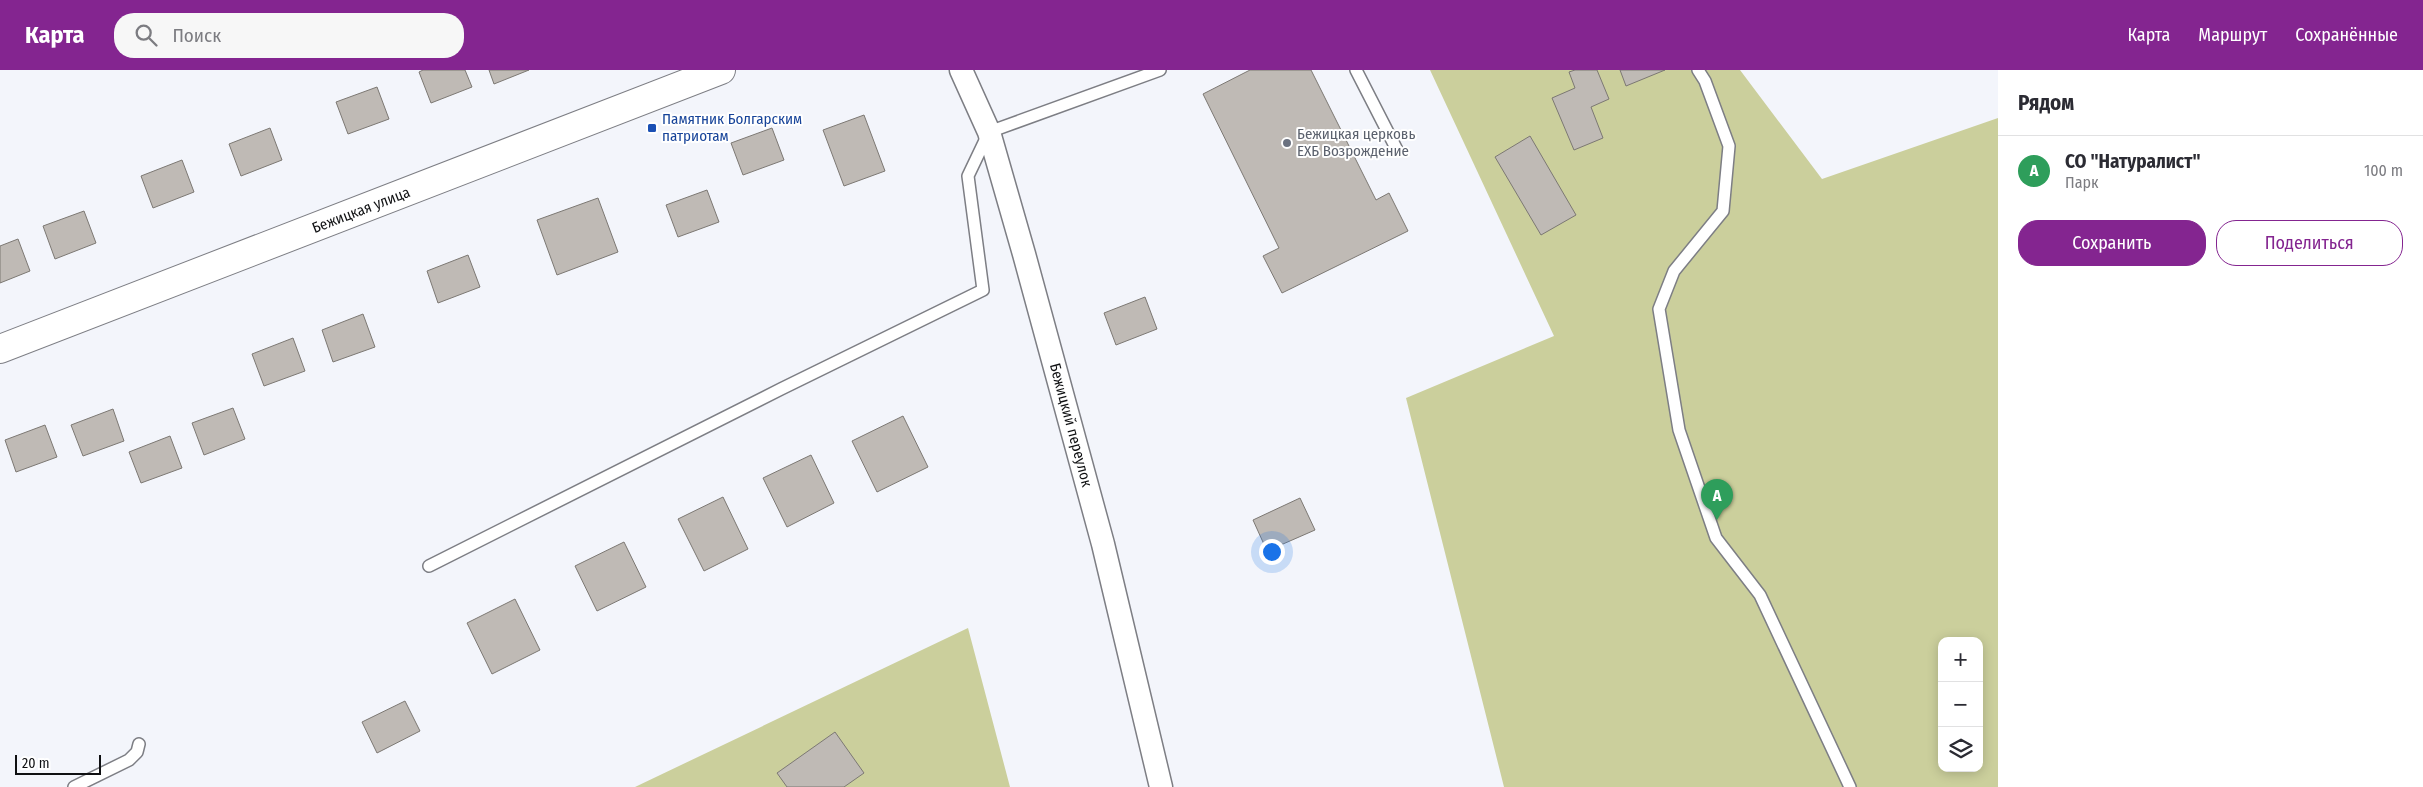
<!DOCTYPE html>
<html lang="ru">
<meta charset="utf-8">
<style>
:root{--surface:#fff;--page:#f7f7f7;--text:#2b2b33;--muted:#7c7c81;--line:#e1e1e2;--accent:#842590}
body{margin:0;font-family:"Fira Sans Condensed",sans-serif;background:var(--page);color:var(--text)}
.controls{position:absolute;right:15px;bottom:15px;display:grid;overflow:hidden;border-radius:10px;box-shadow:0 2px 12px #0003}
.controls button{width:45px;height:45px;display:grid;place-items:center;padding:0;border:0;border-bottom:1px solid var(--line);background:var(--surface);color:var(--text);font:25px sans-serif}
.scale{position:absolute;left:15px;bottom:12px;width:86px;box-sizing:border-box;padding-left:5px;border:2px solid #0f1012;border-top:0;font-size:14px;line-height:18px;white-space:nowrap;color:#0f1012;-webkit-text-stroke:4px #fff;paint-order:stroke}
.you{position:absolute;left:1271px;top:481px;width:18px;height:18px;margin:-12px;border:4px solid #fff;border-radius:50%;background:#1a73e8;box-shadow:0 0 0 8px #1a73e833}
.badge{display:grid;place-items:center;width:32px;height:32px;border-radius:50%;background:var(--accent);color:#fff;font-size:16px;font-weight:700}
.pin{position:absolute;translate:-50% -41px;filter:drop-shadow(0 1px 2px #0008)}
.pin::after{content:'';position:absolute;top:26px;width:18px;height:15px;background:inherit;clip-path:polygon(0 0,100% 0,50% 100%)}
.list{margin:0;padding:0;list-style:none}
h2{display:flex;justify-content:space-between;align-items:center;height:65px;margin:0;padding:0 20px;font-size:21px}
h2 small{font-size:16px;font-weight:400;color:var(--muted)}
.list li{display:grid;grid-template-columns:32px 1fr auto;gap:15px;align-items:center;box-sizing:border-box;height:70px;padding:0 20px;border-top:1px solid var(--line)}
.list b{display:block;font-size:19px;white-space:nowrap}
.list p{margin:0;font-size:16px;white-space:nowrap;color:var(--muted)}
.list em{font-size:16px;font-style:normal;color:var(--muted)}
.actions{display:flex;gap:10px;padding:15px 20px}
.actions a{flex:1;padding:11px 0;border:1px solid var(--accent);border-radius:20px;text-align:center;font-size:18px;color:var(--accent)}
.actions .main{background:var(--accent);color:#fff}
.icon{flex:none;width:28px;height:28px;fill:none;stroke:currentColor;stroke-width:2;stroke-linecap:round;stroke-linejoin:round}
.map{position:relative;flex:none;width:1998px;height:717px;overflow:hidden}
header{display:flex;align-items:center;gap:30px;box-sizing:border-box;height:70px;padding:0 25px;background:var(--accent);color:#fff}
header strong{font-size:24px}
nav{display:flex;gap:28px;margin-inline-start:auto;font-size:18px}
.search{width:350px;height:45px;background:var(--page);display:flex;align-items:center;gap:12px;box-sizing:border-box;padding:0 18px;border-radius:20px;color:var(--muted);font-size:19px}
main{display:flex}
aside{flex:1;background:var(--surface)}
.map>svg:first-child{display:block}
.green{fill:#cbcf9c;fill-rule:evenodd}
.building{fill:#bfbab5;stroke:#7c7873}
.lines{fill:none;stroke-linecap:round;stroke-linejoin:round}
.service-casing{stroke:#7d7e84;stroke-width:14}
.minor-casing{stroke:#7d7e84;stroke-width:25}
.tertiary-casing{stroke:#7d7e84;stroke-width:30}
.service{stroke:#fff;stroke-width:11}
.minor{stroke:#fff;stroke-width:22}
.tertiary{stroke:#fff;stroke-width:28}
.transit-dot{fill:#1a4fb4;stroke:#fff;stroke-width:2}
.worship-dot{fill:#6b7280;stroke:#fff;stroke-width:2}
.labels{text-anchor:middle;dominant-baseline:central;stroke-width:4;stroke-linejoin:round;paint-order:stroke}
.transit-label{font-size:15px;fill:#164399;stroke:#fff;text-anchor:start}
.worship-label{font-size:15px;fill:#5b616d;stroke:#fff;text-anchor:start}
.street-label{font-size:15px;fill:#0f1012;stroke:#fff}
</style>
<header>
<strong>Карта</strong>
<div class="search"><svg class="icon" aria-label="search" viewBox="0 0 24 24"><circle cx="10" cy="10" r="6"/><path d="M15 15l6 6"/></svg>Поиск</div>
<nav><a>Карта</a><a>Маршрут</a><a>Сохранённые</a></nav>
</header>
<main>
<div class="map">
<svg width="1998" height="717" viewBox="0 0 1998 717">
<rect width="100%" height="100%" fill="#f3f5fb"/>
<path class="green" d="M1430,0h310l82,109 176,-61v669h-494l-98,-389 148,-62zM1942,571h37v127h-37z
M968,558l42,159h-375z"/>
<path class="building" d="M423,0h42l7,17 -41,16 -12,-31z
M489,0h40l-35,14z
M1250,0h61l65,130 13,-7 19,38 -126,62 -19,-37 16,-8 -76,-154z
M1575,0h22l12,29 -18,8 12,31 -29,12 -22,-52 23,-10 -6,-16z
M1620,0h45l-39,16z
M377,17l12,32 -41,15 -12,-32z
M864,45l21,56 -41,15 -21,-56z
M270,58l12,32 -41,16 -12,-32z
M772,58l12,32 -41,15 -12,-32z
M1530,66l46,79 -35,20 -46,-78z
M182,90l12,32 -41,16 -12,-32z
M707,120l12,32 -41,15 -12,-32z
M598,128l20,54 -61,23 -20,-55z
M84,141l12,32 -41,16 -12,-33z
M18,169l12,32 -30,12v-37z
M468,185l12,32 -42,16 -11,-32z
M1145,227l12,32 -41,16 -12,-32z
M363,244l12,33 -42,15 -11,-32z
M293,268l12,33 -41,15 -12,-32z
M233,338l12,31 -41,16 -12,-32z
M113,339l11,32 -41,15 -12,-31z
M903,346l25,51 -51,25 -25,-51z
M45,355l12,32 -41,15 -11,-32z
M170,366l12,32 -41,15 -12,-31z
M811,385l23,48 -47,24 -24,-49z
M723,427l25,52 -44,22 -26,-52z
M1300,428l15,32 -48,21 -14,-31z
M624,472l22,45 -49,24 -22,-45z
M515,529l25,51 -48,24 -25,-51z
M405,631l15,30 -43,22 -15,-31z
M835,662l29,41 -20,14h-57l-10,-14z"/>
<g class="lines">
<g class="service-casing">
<path id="service" d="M1356,0l41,80
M1698,0l7,11 24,65 -6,65 -49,60 -15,38 20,121 37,108 44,57 90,192
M429,496l352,-177 202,-99 -15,-114 21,-44 171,-62
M74,717l55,-27 8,-8 2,-8"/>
</g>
<g class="minor-casing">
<path id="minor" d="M961,0l28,62 35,122 79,290 58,243"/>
</g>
<g class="tertiary-casing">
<path id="tertiary" d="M0,279l721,-279"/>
</g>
<use href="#service" class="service"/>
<use href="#minor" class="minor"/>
<use href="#tertiary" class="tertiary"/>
</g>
<rect class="transit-dot" x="647" y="53" width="10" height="10" rx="2.5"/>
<circle class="worship-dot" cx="1287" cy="73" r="5"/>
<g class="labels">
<g class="transit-label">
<text x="662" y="49">Памятник Болгарским<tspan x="662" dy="17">патриотам</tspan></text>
</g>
<g class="worship-label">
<text x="1297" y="64">Бежицкая церковь<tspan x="1297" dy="17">ЕХБ Возрождение</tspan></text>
</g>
<g class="street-label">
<text transform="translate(361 140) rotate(-21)">Бежицкая улица</text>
<text transform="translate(1071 355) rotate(75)">Бежицкий переулок</text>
</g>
</g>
</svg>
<div class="controls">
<button>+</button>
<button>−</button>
<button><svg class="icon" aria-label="layers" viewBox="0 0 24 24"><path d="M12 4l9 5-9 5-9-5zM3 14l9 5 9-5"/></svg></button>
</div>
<div class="scale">20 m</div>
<div class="you"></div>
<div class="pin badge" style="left:1717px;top:450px;background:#2e9e5b">A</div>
</div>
<aside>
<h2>Рядом<small></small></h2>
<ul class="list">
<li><span class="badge" style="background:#2e9e5b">A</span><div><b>СО &quot;Натуралист&quot;</b><p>Парк</p></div><em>100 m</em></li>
</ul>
<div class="actions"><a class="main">Сохранить</a><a>Поделиться</a></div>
</aside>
</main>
